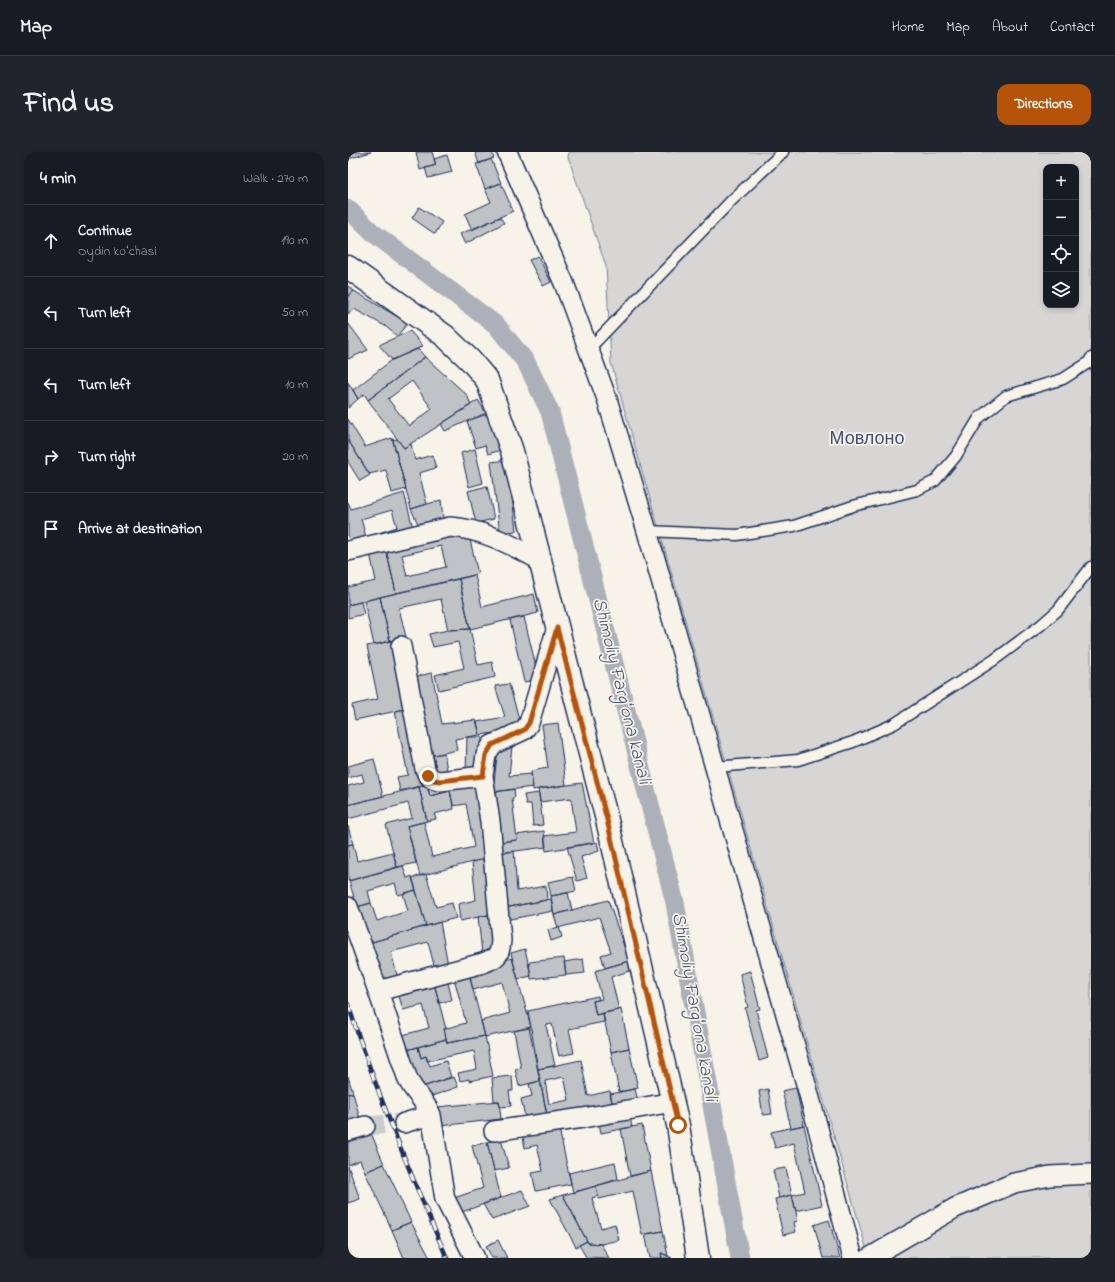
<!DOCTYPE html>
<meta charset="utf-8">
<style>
:root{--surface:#171b24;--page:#20242c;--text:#f1f3f6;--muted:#9ea1a6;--line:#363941;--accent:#b45309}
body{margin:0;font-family:"Indie Flower",sans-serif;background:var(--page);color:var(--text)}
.controls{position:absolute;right:12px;top:12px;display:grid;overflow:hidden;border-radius:8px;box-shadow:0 2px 6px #0003}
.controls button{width:36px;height:36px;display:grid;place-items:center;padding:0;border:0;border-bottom:1px solid var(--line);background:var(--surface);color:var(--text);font:20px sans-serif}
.stop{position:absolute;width:12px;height:12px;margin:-9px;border:3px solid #b45309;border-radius:50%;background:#fff}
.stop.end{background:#b45309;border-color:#fff;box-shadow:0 1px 4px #0008}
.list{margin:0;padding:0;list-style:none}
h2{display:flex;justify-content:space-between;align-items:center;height:52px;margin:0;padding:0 16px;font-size:17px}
h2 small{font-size:13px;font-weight:400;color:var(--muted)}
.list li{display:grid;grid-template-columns:26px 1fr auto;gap:12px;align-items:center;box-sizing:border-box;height:72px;padding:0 16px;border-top:1px solid var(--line)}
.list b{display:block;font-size:15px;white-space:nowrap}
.list p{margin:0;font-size:13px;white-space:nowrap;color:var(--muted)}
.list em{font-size:13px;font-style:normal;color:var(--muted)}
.icon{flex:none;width:22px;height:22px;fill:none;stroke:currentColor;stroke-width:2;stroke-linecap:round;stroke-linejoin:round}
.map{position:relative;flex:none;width:743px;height:1106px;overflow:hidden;border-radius:12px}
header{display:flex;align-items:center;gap:24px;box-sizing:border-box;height:56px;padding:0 20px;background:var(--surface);border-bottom:1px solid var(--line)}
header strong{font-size:19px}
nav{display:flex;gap:22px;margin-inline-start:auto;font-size:14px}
.intro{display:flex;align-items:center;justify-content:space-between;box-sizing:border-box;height:96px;padding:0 24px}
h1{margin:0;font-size:28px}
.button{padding:10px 18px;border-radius:12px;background:var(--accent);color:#fff;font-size:14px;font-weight:700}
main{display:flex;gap:24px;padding:0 24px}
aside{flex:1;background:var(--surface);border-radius:12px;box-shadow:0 2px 6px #0003}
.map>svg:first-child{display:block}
.green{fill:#d7d6d4;stroke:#798299;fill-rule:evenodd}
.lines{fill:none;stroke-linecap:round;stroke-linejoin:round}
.canal{stroke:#acb0b9;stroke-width:19}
.building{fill:#c0c3c5;stroke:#1b2f5e;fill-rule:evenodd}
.minor-tunnel{stroke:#cbcccc;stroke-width:19;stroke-dasharray:19 10;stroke-linecap:butt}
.service-casing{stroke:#1b2f5e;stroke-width:13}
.minor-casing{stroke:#1b2f5e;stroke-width:22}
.tertiary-casing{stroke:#1b2f5e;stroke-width:25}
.service{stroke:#f7f3e8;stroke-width:10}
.minor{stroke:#f7f3e8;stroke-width:19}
.tertiary{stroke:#f7f3e8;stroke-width:22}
.rail-casing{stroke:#1b2f5e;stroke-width:4.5}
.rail{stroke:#f7f3e8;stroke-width:3;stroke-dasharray:9;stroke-linecap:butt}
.route{stroke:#b45309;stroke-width:5}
.labels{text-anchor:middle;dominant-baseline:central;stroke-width:3.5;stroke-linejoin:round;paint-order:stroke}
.park-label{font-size:18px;fill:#415076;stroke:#f7f3e8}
.water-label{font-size:19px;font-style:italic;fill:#465679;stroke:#f7f3e8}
</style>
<header>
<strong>Map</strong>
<nav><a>Home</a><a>Map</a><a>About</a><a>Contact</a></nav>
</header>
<div class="intro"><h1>Find us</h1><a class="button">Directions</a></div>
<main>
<aside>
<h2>4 min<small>Walk · 270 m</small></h2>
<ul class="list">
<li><svg class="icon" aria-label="ahead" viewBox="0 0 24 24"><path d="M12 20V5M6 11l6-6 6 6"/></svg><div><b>Continue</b><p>Oydin koʻchasi</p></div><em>190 m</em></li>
<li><svg class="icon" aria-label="left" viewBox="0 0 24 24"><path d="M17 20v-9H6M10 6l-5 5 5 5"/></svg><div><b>Turn left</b></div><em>50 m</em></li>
<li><svg class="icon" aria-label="left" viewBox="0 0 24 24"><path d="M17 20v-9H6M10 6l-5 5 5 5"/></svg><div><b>Turn left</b></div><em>10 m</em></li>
<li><svg class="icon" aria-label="right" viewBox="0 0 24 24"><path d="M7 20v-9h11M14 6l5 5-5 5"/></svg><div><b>Turn right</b></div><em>20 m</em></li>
<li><svg class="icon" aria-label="arrive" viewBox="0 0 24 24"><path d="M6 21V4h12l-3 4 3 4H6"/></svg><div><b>Arrive at destination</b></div></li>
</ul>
</aside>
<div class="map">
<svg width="743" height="1106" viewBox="0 0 743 1106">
<rect width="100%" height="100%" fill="#f7f3e8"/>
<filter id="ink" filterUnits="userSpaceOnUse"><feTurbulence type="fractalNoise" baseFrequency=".025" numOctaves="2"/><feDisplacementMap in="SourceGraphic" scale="8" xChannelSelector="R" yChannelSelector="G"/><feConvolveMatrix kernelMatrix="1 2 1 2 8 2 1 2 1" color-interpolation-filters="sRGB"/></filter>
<g filter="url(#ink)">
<path class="green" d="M221,0h522v1106h-222l-258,-895 -5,-97 -38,-109zM698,15h30v138h-30z"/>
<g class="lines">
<path class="canal" d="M0,57l24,23 124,93 30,37 24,50 125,491 65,355"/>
</g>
<path class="building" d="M0,0h23l-23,7z
M68,0h16l4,13 -16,5z
M127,0h17l2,6 -15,6z
M99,3l5,17 -24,6 -3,-10 11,-3 -2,-6z
M143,7l10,24 -16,6 -9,-25z
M153,31l12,28 -41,19 -7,-16 26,-12 -6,-13z
M71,55l23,15 -7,12 -23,-16z
M152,65l4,6 -39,21 -5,-10z
M190,104l13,26 -8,4 -14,-26z
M0,134l6,5 -6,5z
M6,139l54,32 -11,13 -12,-10 -31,-17 -6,5v-18z
M0,171l20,27 -20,9z
M62,179l13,15 -31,14 -13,-15z
M70,197l7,8 -57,43 -4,-6 -6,5 -5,-9 39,-30z
M77,205l42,38 4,10 -67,43 -36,-48zM64,229l20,28 -23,17 -21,-27z
M0,230l10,17 -10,9z
M130,248l8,13 -41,18 -4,-7z
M145,260l11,37 -16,5 -3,-9 -9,3 -9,-27z
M0,267l17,28 27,-9 14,51 -14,4 -6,-23 -17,4 -21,-34z
M49,287l7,9 7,-4 4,16 17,-5 4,13 -17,5 8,31 -16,5 -18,-69z
M0,288l22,35 -10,6 -12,-19z
M127,297l8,34 -14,4 -8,-34z
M160,308l8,71 -16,2 -9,-71z
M139,334l7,33 -18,4 -8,-32z
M56,341l10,39 -62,12 -4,-8v-34l3,7zM44,358l5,17 -31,10 -5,-18z
M93,348l3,26 -24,2 -9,-19z
M120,379l10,43 -82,19 -11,-48zM93,394l5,21 -39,9 -5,-21z
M37,393l11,48 -48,12v-18l28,-6 -7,-32z
M127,423l7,32 52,-13 4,19 -68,16 -11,-50z
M111,427l11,50 -22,1 -7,-31 -42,9 7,29 -16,4 -10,-44z
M32,445l10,44 -16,4 -10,-44z
M13,450l3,12 -16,4v-13z
M176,465l15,62 -15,3 -14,-62z
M122,477l8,36 14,-3 3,15 -56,13 -4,-15 29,-7 -6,-26 -25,5 -4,-13 19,-4z
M48,488l14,68 -55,12 -3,-15 26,-6 -11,-53z
M84,521l10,51 34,-4 4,15 -25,4 2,11 -27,6 -17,-79z
M161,532l13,45 -42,6 -3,-13 28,-5 -10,-31z
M62,556l17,76 -27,7 -3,-14 11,-2 -13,-64z
M210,571l8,62 -33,5 -2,-19 17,-3 -6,-43z
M119,585h15l-1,35h-15z
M150,594h14l-3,30 22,-2 2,13 -40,5z
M96,601l4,22 -10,2 -5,-22z
M26,607l9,37 -35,9v-19l16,-4 -2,-8 -14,4v-12z
M132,629l11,76 -71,19 -13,-50 17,-4 8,35 42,-10 -8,-43 -13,2 -3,-15 -20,5 -3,-9z
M234,631l12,60 -48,8 -2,-15 32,-4 -5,-34 -31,4 -2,-13z
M79,632l3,12 20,-5 4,18 -20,5 2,5 -9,2 -8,-34z
M71,635l8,34 -20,5 9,37 -19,4 -11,-42 26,-7 -4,-15 -60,16v-14z
M166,637l1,8 -3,1 5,42 -17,2 -6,-50z
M191,641l4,32 -10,1 -2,-22h-5l-2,-9z
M0,674l5,18 -5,1z
M196,679l2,16 -45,6 -1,-11 17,-2 -1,-5z
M249,690l2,9 -18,6 6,21 -10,3 -10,-34z
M5,692l4,17 36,-9 4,15 -49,14v-36z
M166,699l3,40 29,-5 1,14 -43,8 -3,-55z
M143,705l5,56 -36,8 -2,-17 18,-4 -4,-38z
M55,714l4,12 5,-2 4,14 -18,5 -3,-12 -27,8 3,12 -14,4 -8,-26z
M78,722l10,33 16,-4 4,15 -30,8 -14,-48z
M225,725l3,14 -25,5 -3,-14z
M68,738l10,36 -57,17 -12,-36 14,-4 6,18 31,-10 -5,-17z
M220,741l4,17 -18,5 -3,-19z
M203,747l2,12 -48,9 -1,-12z
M260,748l21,61 -24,7 -4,-13 10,-3 -12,-35 -41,11 -4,-13z
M146,762l3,38 -15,1 -4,-36z
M92,770l8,43 -13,4 -7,-27 -37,10 8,31 -17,4 -13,-44z
M211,775l3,10 -11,4 -3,-11z
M177,797l6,27 -13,3 -7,-26z
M164,806l19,69 -46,10 -4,-16 29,-8 -8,-31 -29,8 -4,-18z
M216,806l2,17 -35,4 -2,-17z
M235,807l2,14 -19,2 -2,-13z
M281,809l3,9 -21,7 8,33 -23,5 -3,-14 9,-2 -7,-28z
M402,819l10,38 -4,1 12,48 -9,3 -14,-53 3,-1 -8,-33z
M121,822l16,62 -38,7 -3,-14 22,-6 -12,-45z
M99,826l5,22 -13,3 -5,-21z
M87,835l11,42h-2l2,10 -39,11 -4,-15 26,-7 -6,-23 -20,5 -4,-14z
M250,844l1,4 -6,1 3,14 7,-2 1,9 -35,7 5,24 -15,3 -7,-32 -6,1 9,41 -17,3 -10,-58z
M273,857l8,39 -18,4 -8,-39z
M181,876l11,53 -21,5 -4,-17 6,-1 -7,-37z
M137,884l8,40 -24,5v-2l-9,2 -2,-8 19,-4 -3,-18 -47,10 -1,-5 -5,2 -3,-11 28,-8 1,4z
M70,895l3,11 5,-2 4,10 16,-5 5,16 -31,11 -13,-38z
M281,896l9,40 -19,4 -8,-40z
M233,908l7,36 22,-5 3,16 -65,13 -10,-51zM216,925l5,23 -20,4 -4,-23z
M0,924l5,17 -5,1z
M164,924l1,15h-4l2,15 -11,1 -1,-6h-5l-2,-23z
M106,925l4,10 -32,11 -4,-11z
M192,929l8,39 -21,5 -6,-26 11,-3 -3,-12z
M448,936l8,37 -13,3 -9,-37z
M287,937l3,12 -25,6 -3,-13z
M420,937l4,25 -9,1 -4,-24z
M5,941l7,26 -12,4v-29z
M151,949l2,18 -62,7 -2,-19z
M281,960l3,15 -31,6 -3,-15z
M210,972l13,60 -35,7 -4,-18 11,-2 -6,-26 -12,3 -3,-16z
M294,973l9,46 -21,5 -9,-47z
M456,973l18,80 -26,6 -4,-16 13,-3 -11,-49 -19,5 -4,-16z
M23,981l13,31 -19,8 -5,-12 -12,5v-23z
M153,987l8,29 -15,3 -7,-29z
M139,990l14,56 -42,15 -5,-15 29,-10 -11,-42z
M267,1010l3,17 -45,14 -4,-20z
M36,1012l27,58 -19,8 -27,-58z
M0,1014l12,33 -12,4z
M438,1016l6,27 -13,3 -6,-28z
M303,1019l12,60 -21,4 -9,-44 -34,8 -3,-13z
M248,1034l2,10 -6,2 9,30 14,-4 4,16 -18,4 -13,-1 -25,-48z
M174,1038l8,16 -38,14 -9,-16z
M215,1043l24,46 -11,6 -26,-48z
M444,1043l6,26 -4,1 2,10 -13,3 -8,-36z
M481,1068l11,38h-17l-9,-33z
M63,1070l19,36h-26l-12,-28z
M315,1079l5,25 -7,-3 1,5h-12l-5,-24z
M150,1088l9,18h-15l-6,-12z
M239,1089l1,2 13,1 8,14 -23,-1 -7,-12z
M313,1101l7,3 4,2h-10z"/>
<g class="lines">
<path class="minor-tunnel" d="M17,974l39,-3"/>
<g class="service-casing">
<path id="service" d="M240,198l143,-149 52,-49
M299,379l90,4 57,-9 59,-20 64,-16 18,-9 21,-25 23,-38 27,-22 57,-17 25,-16 3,-5
M367,615l83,-7 55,-18 41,-18 100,-64 47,-35 17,-15 33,-43"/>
</g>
<g class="minor-casing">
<path id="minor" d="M159,0l57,131 43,116 40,132 161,560 45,167
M0,399l102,-24c33,2 61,18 90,33
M53,494l24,123c4,8 6,11 15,12l43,-5
M0,755l30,84 105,-28c15,-6 17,-7 18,-23l-11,-119 -7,-45 3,-21 6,-10 32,-15 5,-7 28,-96
M30,839l30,89c7,13 17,21 23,35
M56,971l27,-8 14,84 30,59
M0,979l17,-5
M146,979l89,-13 90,-16
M521,1106l86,-50 59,-25 36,-7 41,-2"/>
</g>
<g class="tertiary-casing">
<path id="tertiary" d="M0,115l97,69 26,25 16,19 25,71 95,369 50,214 21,91 20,133"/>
</g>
<use href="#service" class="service"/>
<use href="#minor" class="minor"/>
<use href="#tertiary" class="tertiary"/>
<g class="rail-casing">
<path id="rail" d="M0,852c28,87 62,170 99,254"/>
</g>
<use href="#rail" class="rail"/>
</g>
</g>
<g class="lines" filter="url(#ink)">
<path class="route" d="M80,624l6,4 6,1 43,-5 3,-21 6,-10 32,-15 5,-7 28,-95 50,192 71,305"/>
</g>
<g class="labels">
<g class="park-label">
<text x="519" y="288">Мовлоно</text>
</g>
<g class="water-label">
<text transform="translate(273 539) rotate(76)">Shimoliy Fargʻona kanali</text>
<text transform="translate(346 855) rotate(80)">Shimoliy Fargʻona kanali</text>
</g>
</g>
</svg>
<div class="controls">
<button>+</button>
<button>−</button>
<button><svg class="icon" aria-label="locate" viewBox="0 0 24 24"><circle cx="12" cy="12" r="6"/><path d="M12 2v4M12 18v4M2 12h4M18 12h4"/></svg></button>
<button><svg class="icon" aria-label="layers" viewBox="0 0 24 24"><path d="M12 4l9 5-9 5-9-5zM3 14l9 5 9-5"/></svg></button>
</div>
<div class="stop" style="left:330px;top:973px"></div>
<div class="stop end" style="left:80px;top:624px"></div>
</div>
</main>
